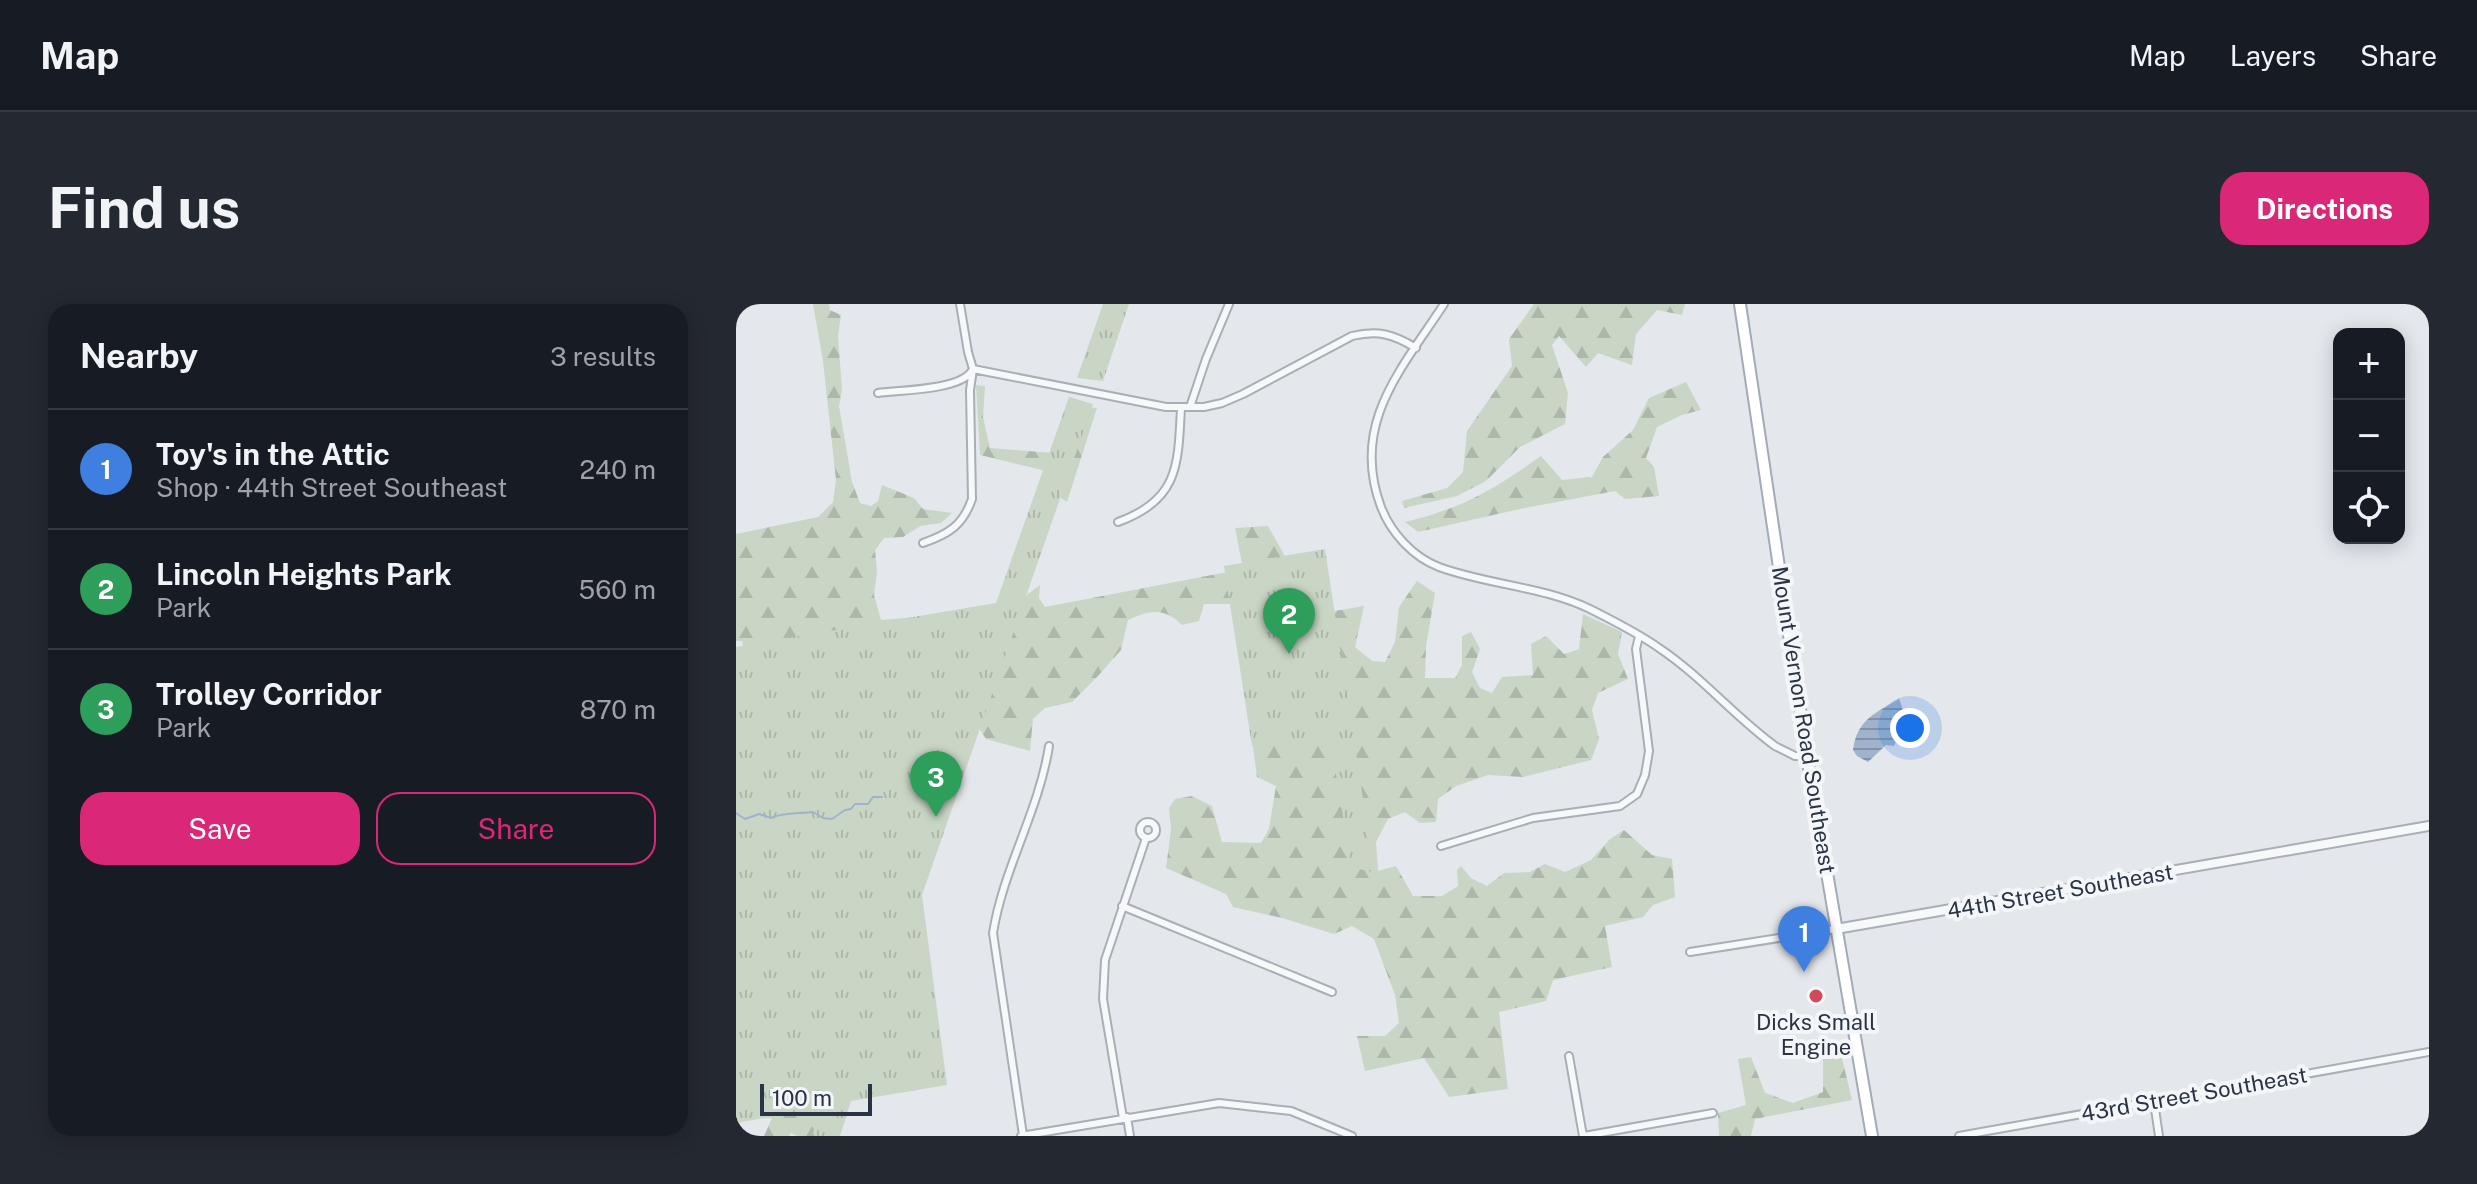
<!DOCTYPE html>
<meta charset="utf-8">
<style>
:root{--surface:#171b24;--page:#242831;--text:#f1f3f6;--muted:#9ea1a6;--line:#363941;--accent:#db2777}
body{margin:0;font-family:"Public Sans",sans-serif;background:var(--page);color:var(--text)}
.controls{position:absolute;right:24px;top:24px;display:grid;overflow:hidden;border-radius:16px;box-shadow:0 4px 20px #0003}
.controls button{width:72px;height:72px;display:grid;place-items:center;padding:0;border:0;border-bottom:2px solid var(--line);background:var(--surface);color:var(--text);font:40px sans-serif}
.scale{position:absolute;left:24px;bottom:20px;width:112px;box-sizing:border-box;padding-left:8px;border:4px solid #2b3445;border-top:0;font-size:22px;line-height:28px;white-space:nowrap;color:#2b3445;-webkit-text-stroke:6px #f4f6f9;paint-order:stroke}
.you{position:absolute;left:1174px;top:424px;width:28px;height:28px;margin:-20px;border:6px solid #fff;border-radius:50%;background:#1a73e8;box-shadow:0 0 0 12px #1a73e833}
.badge{display:grid;place-items:center;width:52px;height:52px;border-radius:50%;background:var(--accent);color:#fff;font-size:26px;font-weight:700}
.pin{position:absolute;translate:-50% -66px;filter:drop-shadow(0 2px 4px #0008)}
.pin::after{content:'';position:absolute;top:42px;width:28px;height:24px;background:inherit;clip-path:polygon(0 0,100% 0,50% 100%)}
.list{margin:0;padding:0;list-style:none}
h2{display:flex;justify-content:space-between;align-items:center;height:104px;margin:0;padding:0 32px;font-size:34px}
h2 small{font-size:26px;font-weight:400;color:var(--muted)}
.list li{display:grid;grid-template-columns:52px 1fr auto;gap:24px;align-items:center;box-sizing:border-box;height:120px;padding:0 32px;border-top:2px solid var(--line)}
.list b{display:block;font-size:30px;white-space:nowrap}
.list p{margin:0;font-size:26px;white-space:nowrap;color:var(--muted)}
.list em{font-size:26px;font-style:normal;color:var(--muted)}
.actions{display:flex;gap:16px;padding:24px 32px}
.actions a{flex:1;padding:18px 0;border:2px solid var(--accent);border-radius:24px;text-align:center;font-size:28px;color:var(--accent)}
.actions .main{background:var(--accent);color:#fff}
.icon{flex:none;width:44px;height:44px;fill:none;stroke:currentColor;stroke-width:2;stroke-linecap:round;stroke-linejoin:round}
.map{position:relative;flex:none;width:1693px;height:832px;overflow:hidden;border-radius:24px}
header{display:flex;align-items:center;gap:48px;box-sizing:border-box;height:112px;padding:0 40px;background:var(--surface);border-bottom:2px solid var(--line)}
header strong{font-size:38px}
nav{display:flex;gap:44px;margin-inline-start:auto;font-size:28px}
.intro{display:flex;align-items:center;justify-content:space-between;box-sizing:border-box;height:192px;padding:0 48px}
h1{margin:0;font-size:56px}
.button{padding:20px 36px;border-radius:24px;background:var(--accent);color:#fff;font-size:28px;font-weight:700}
main{display:flex;gap:48px;padding:0 48px}
aside{flex:1;background:var(--surface);border-radius:24px;box-shadow:0 4px 20px #0003}
.map>svg:first-child{display:block}
.forest{fill:url(#forest-firs)}
.park{fill:url(#park-tufts)}
.water{fill:url(#water-rules)}
.lines{fill:none;stroke-linecap:round;stroke-linejoin:round}
.stream{stroke:#9fb4cc;stroke-width:2}
.minor-casing{stroke:#a9aeb7;stroke-width:10}
.tertiary-casing{stroke:#a9aeb7;stroke-width:12}
.primary-casing{stroke:#a3abb8;stroke-width:14}
.minor{stroke:#f7f8fa;stroke-width:6}
.tertiary{stroke:#f7f8fa;stroke-width:8}
.primary{stroke:#fff;stroke-width:10}
.poi-dot{fill:#d1495b;stroke:#f4f6f9;stroke-width:3}
.labels{text-anchor:middle;dominant-baseline:central;stroke-width:8;stroke-linejoin:round;paint-order:stroke}
.street-label{font-size:22px;fill:#2b3445;stroke:#f4f6f9}
.poi-label{font-size:22px;fill:#2b3445;stroke:#f4f6f9}
</style>
<header>
<strong>Map</strong>
<nav><a>Map</a><a>Layers</a><a>Share</a></nav>
</header>
<div class="intro"><h1>Find us</h1><a class="button">Directions</a></div>
<main>
<aside>
<h2>Nearby<small>3 results</small></h2>
<ul class="list">
<li><span class="badge" style="background:#3f7fe0">1</span><div><b>Toy's in the Attic</b><p>Shop · 44th Street Southeast</p></div><em>240 m</em></li>
<li><span class="badge" style="background:#2e9e5b">2</span><div><b>Lincoln Heights Park</b><p>Park</p></div><em>560 m</em></li>
<li><span class="badge" style="background:#2e9e5b">3</span><div><b>Trolley Corridor</b><p>Park</p></div><em>870 m</em></li>
</ul>
<div class="actions"><a class="main">Save</a><a>Share</a></div>
</aside>
<div class="map">
<svg width="1693" height="832" viewBox="0 0 1693 832">
<defs>
<pattern id="forest-firs" width="22" height="20" patternUnits="userSpaceOnUse" patternTransform="scale(2)"><rect width="22" height="20" fill="#c9d6c5"/><path d="M5 1l3.5 6h-7zM16 11l3.5 6h-7z" fill="#adb8ab"/></pattern>
<pattern id="park-tufts" width="24" height="20" patternUnits="userSpaceOnUse" patternTransform="scale(2)"><rect width="24" height="20" fill="#c9d6c5"/><path d="M3 7l-1-3M5 7V3M7 7l1-3M15 17l-1-3M17 17v-4M19 17l1-3" fill="none" stroke="#adb8ab"/></pattern>
<pattern id="water-rules" width="6" height="5" patternUnits="userSpaceOnUse" patternTransform="scale(2)"><rect width="6" height="5" fill="#9fb4cc"/><path d="M0 2.5h6" fill="none" stroke="#8293a7"/></pattern>
</defs>
<rect width="100%" height="100%" fill="#e4e7ec"/>
<path class="forest" d="M77,0h16l1,6 11,5 -3,21 4,54 -3,16 13,76 8,21 11,3 7,-5 4,-16 32,13 9,11 29,4 -11,10 -21,3 -17,11 -19,1 -9,12 2,22 -3,23 7,25 71,-6 -135,522h-20l-6,-3 -2,3h-25l8,-18 -36,-1v-428l15,-10 -9,-38h-6v-107l82,-17 15,-15 3,-22 -13,-119z
M798,0h151l-3,11 -25,-5 -21,24 -4,31 -34,-12 -12,14 -27,-31 -7,9 16,48 -3,31 -45,23 -34,34 -29,15 -53,12 -2,-7 45,-13 16,-16 4,-41 45,-65 -3,-27z
M950,78l15,28 -19,5 -25,12 -11,31 8,9 5,29 -34,3 -10,-8 -95,18 -102,23 -13,-10c58,-14 88,-32 136,-66l21,24 30,-3 11,-20 30,-27 16,-32z
M240,81l9,1 -2,31 7,31 62,5 -6,18 -66,-16z
M351,103l10,1 -30,94 -9,-6z
M532,222l19,34 42,52 35,-6 -9,41 17,14 13,1 10,-20 4,-35 18,-26 18,12 -9,53 -1,32h30l7,-13v-29l9,-4 9,17 -8,23 8,16 12,5 10,-16 31,-2 -2,-31 15,-8 18,18 15,-5 4,-35 39,18 -4,22 10,25 -30,14 -6,17 7,29 -8,21 -68,17 -35,-2 -32,11 -18,13 -2,23 -16,1 -15,-11 -17,7 -12,23 2,29 18,-5 17,30h29l16,-10 -1,-16 4,-4 10,12 16,8 17,-13 26,-1 15,-8 20,8 26,-12 19,-21 14,-9 28,25 20,4 3,38 -22,8 -10,12 -38,9 7,41 -59,13 -7,21 -47,11 9,77 -59,8 -25,-39 -59,13 -8,-35h28l14,-13 -4,-28 -21,-56 -22,-13 -18,8 -52,-16 -49,-11 -7,-13 -60,-26 5,-39 -2,-21 6,-9 17,-3 20,10 10,36 39,1 8,-14 7,-43 -19,-9 -23,-173h-30l-5,17 -17,4c-18,-18 -32,-15 -54,-5l-7,30 -23,26 -26,26 -27,6 -12,11 -3,32 -44,-12 -9,-14 40,-123 23,-17 -1,13 6,9 198,-38 -8,-41z
M1105,750l11,46 -97,19 -4,17h-32l-1,-23 28,-8 -8,-46 13,-2 14,36 28,10 30,-11v-34z"/>
<path class="park" d="M367,0h26l-26,77 -26,-3z
M333,93l24,7 -171,491 25,190 -96,16 -11,35h-28l9,-28 -85,15v-476l260,-44z
M589,245l49,322 -2,1 -13,-3 -9,-11 -19,-114 -79,2 -28,-180z"/>
<path class="water" d="M1163,395c9,21 4,27 -5,47l-8,-1 -18,17 -11,-6 -4,-6c4,-30 22,-37 46,-51z"/>
<g class="lines">
<path class="stream" d="M0,509l9,6 14,-5 12,4c12,-6 29,-4 42,-6l10,6 9,1 13,-9 6,-1 4,-5h13l5,-7h9"/>
<g class="minor-casing">
<path id="minor" d="M708,0c-43,66 -94,120 -63,203 10,26 32,50 58,60 49,18 103,19 151,42 24,12 48,24 69,39 42,28 75,68 116,98l20,10h12
M237,65l193,38h38l18,-4 21,-9 109,-58c26,-6 41,-2 64,12
M142,89c23,-3 80,-3 93,-21
M454,103l16,-48 23,-55
M382,218c61,-22 60,-57 63,-114
M187,239c26,-9 40,-18 49,-44l-2,-109 3,-21 -5,-17 -8,-48
M404 526a8 8 0 1 1 16 0a8 8 0 1 1-16 0Z
M705,542l92,-28 87,-12 17,-12 8,-19 4,-24 -13,-102 3,-13
M386,602l210,86
M954,648l146,-23
M833,752l14,80
M1418,798l5,34
M391,813l3,19
M387,814l-20,-119 2,-39 41,-122
M287,831l-30,-202c10,-64 46,-122 56,-187
M285,832l198,-33 72,8 61,25
M848,832l129,-23
M1223,832l470,-84"/>
</g>
<g class="tertiary-casing">
<path id="tertiary" d="M1100,625l593,-103"/>
</g>
<g class="primary-casing">
<path id="primary" d="M1004,0l67,452 65,380"/>
</g>
<use href="#minor" class="minor"/>
<use href="#tertiary" class="tertiary"/>
<use href="#primary" class="primary"/>
</g>
<circle class="poi-dot" cx="1080" cy="692" r="8"/>
<g class="labels">
<g class="street-label">
<text transform="translate(1068 416) rotate(81)">Mount Vernon Road Southeast</text>
<text transform="translate(1324 587) rotate(-10)">44th Street Southeast</text>
<text transform="translate(1458 790) rotate(-10)">43rd Street Southeast</text>
</g>
<g class="poi-label">
<text x="1080" y="718">Dicks Small<tspan x="1080" dy="25">Engine</tspan></text>
</g>
</g>
</svg>
<div class="controls">
<button>+</button>
<button>−</button>
<button><svg class="icon" aria-label="locate" viewBox="0 0 24 24"><circle cx="12" cy="12" r="6"/><path d="M12 2v4M12 18v4M2 12h4M18 12h4"/></svg></button>
</div>
<div class="scale">100 m</div>
<div class="you"></div>
<div class="pin badge" style="left:1068px;top:668px;background:#3f7fe0">1</div>
<div class="pin badge" style="left:553px;top:350px;background:#2e9e5b">2</div>
<div class="pin badge" style="left:200px;top:513px;background:#2e9e5b">3</div>
</div>
</main>
